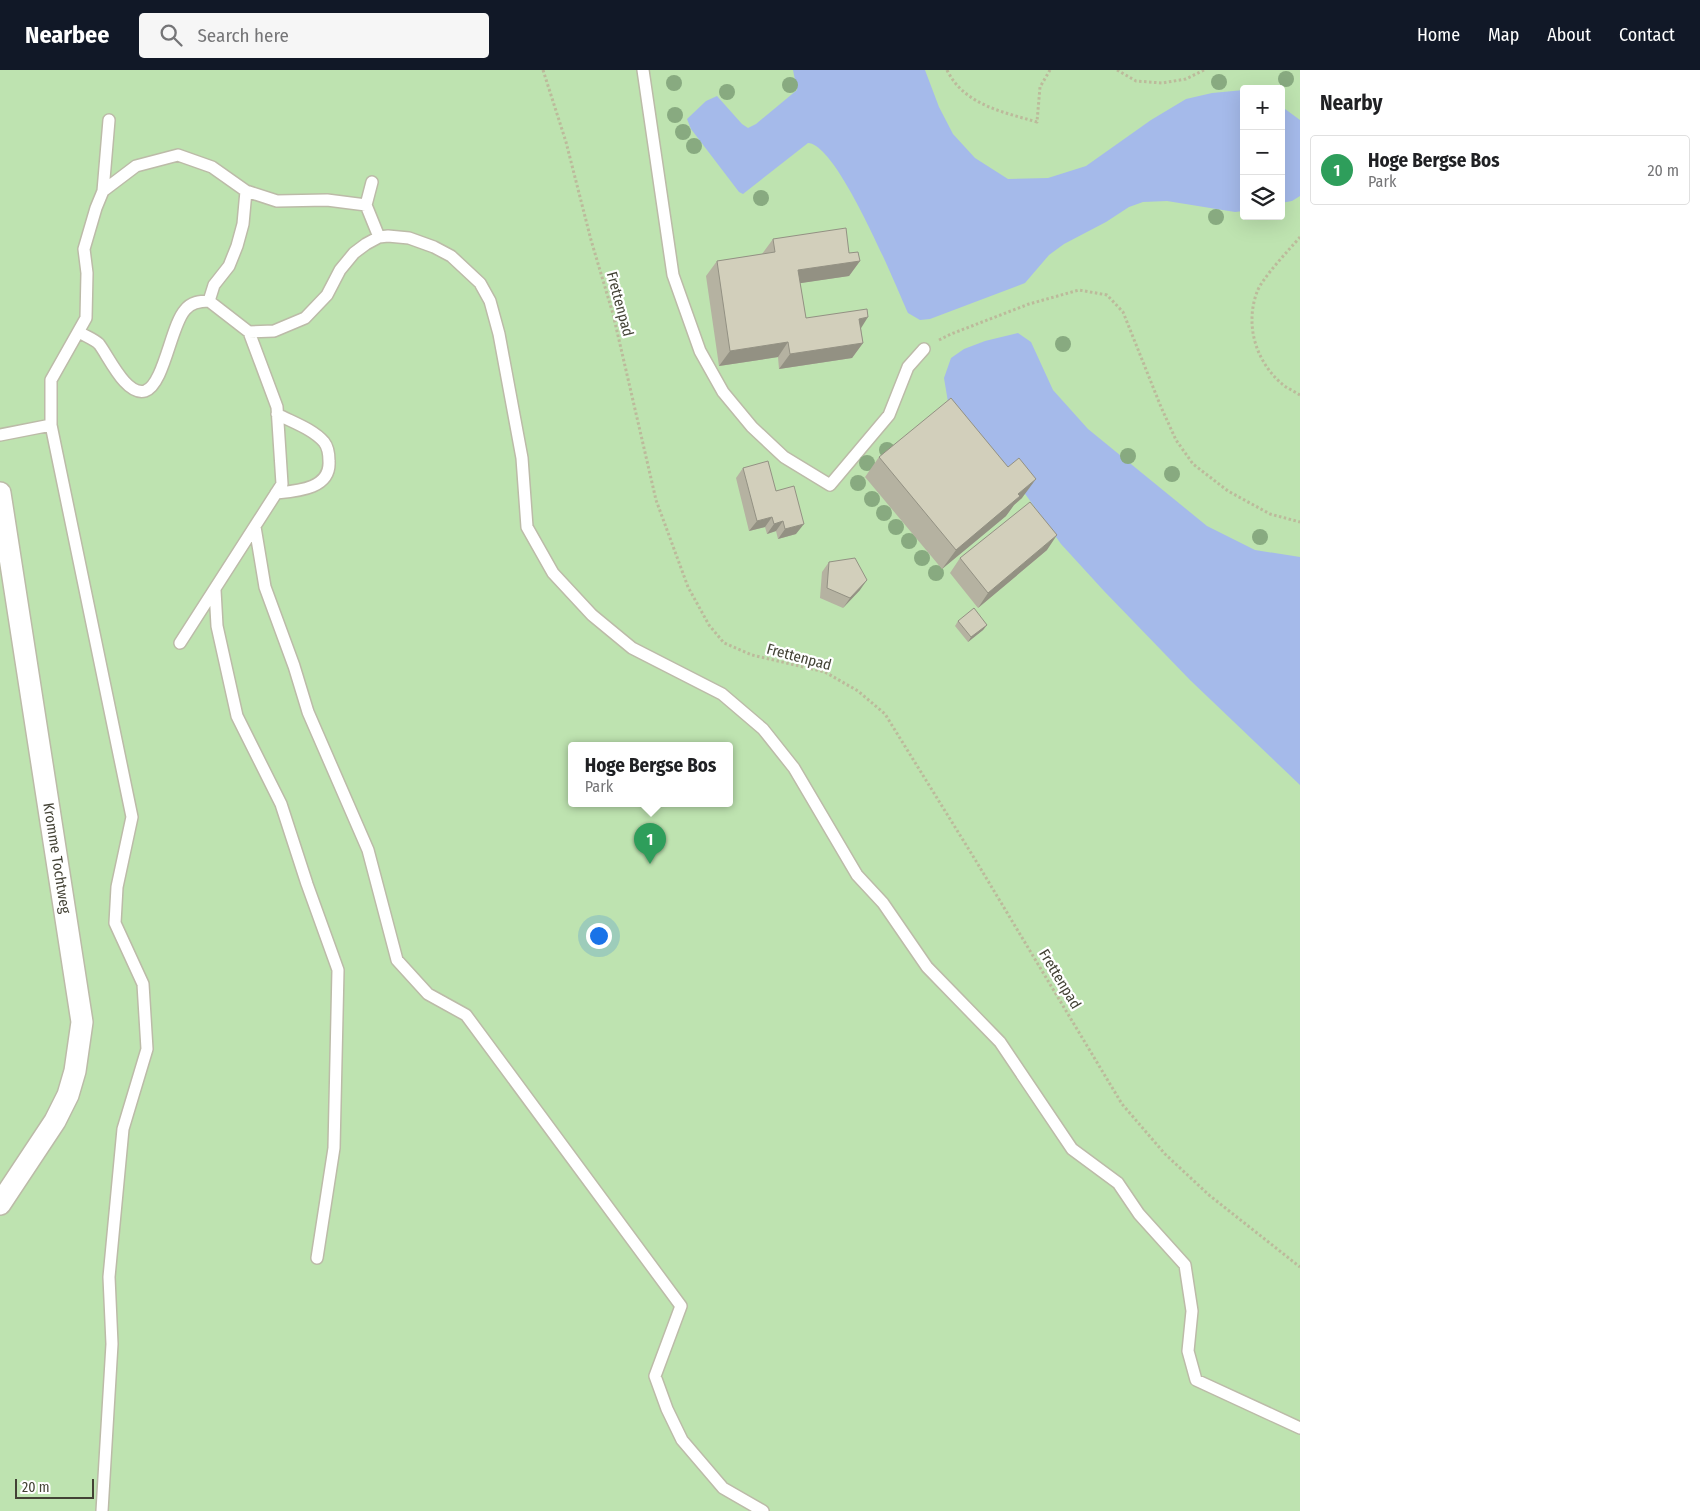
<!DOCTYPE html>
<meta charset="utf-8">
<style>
:root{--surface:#fff;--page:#f6f6f6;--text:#202124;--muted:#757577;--line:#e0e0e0;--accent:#111827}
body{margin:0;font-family:"Fira Sans Condensed",sans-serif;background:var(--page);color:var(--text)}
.controls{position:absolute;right:15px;top:15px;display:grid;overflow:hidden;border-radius:5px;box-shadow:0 5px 20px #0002}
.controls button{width:45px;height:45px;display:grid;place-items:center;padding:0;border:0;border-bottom:1px solid var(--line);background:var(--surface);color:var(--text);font:25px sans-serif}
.scale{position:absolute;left:15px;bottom:12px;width:79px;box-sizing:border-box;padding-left:5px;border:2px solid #434235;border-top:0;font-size:14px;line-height:18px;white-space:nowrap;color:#434235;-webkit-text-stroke:4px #fff;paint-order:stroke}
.you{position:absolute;left:598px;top:865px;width:18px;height:18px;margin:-12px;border:4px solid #fff;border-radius:50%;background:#1a73e8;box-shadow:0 0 0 8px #1a73e833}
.badge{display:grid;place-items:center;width:32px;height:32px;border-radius:50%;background:var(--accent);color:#fff;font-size:16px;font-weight:700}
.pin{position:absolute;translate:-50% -41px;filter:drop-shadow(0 1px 2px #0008)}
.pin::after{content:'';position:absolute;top:26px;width:18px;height:15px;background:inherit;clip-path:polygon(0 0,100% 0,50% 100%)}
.popup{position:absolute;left:568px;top:672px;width:165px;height:65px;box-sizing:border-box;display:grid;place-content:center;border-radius:5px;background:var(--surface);filter:drop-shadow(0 1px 4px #0005);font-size:16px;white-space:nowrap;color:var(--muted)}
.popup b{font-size:19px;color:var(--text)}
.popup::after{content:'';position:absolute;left:50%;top:100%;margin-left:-10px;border:10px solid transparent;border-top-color:var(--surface)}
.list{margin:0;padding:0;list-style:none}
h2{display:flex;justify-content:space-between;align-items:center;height:65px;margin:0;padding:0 20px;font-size:21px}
h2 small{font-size:16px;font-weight:400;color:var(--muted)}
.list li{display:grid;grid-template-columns:32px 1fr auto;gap:15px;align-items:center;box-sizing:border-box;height:70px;margin:0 10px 10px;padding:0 10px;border:1px solid var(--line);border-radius:5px}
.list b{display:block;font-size:19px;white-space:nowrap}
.list p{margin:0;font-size:16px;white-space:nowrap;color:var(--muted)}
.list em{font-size:16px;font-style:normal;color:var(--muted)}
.icon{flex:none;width:28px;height:28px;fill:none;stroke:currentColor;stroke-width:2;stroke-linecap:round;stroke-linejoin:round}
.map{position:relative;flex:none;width:1300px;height:1441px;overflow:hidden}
header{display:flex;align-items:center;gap:30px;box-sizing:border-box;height:70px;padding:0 25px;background:var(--accent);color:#fff}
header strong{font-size:24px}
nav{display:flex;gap:28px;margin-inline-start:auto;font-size:18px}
.search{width:350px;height:45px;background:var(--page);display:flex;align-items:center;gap:12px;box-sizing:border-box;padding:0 18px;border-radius:5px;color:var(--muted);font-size:19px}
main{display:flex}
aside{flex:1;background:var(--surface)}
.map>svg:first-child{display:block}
.green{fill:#bee3b0;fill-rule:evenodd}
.water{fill:#a5baea}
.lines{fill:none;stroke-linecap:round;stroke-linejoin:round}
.lane-casing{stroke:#bcbba8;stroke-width:14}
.street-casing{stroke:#bcbba8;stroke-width:24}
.path{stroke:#bcba9b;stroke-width:3;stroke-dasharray:2.5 2.5;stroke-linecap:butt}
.lane{stroke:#fff;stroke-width:11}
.street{stroke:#fff;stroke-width:21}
.tree{fill:#88aa80}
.wall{fill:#b5b2a1}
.shaded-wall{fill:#939183}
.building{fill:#d2cfbb;stroke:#939183}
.labels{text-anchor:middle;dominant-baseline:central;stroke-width:4.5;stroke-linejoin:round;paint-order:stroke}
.street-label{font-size:15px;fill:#434235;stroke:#fff}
</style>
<header>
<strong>Nearbee</strong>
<div class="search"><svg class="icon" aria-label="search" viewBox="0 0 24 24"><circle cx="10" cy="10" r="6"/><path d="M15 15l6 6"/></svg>Search here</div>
<nav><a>Home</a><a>Map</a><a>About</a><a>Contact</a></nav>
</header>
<main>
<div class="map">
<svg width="1300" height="1441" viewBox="0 0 1300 1441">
<rect width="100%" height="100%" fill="#f1f1e5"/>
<path class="green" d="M0,0h1300v1441h-1300zM1244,19h37v127h-37zM571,675h158v58h-158z"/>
<path class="water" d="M793,0h132l14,37 14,27 22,24 33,21 40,-1 38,-12 65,-46 35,-21 26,-6 32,-3v121l-9,1 -68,-11 -24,1 -14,5 -23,15 -42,22 -15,11 -24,28 -95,36 -10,1 -12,-7c-13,-29 -70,-169 -100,-170l-65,51 -4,-2 -48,-63 -4,-10 19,-18 11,-5 25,28 6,4 8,-4 41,-34z
M1281,36l19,14v76l-8,5 -11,2z
M1018,263l13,9 22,48 35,39 119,97 48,24 45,7v228l-110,-105 -86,-89 -43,-47 -43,-60 -70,-82 -4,-24 7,-20 13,-9 21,-8z"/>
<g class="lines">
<g class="lane-casing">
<path id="lane" d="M643,0l30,205 27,76 23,41 29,35 32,30 46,28 59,-70 19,-48 16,-18
M103,121l33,-25 42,-11 34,12 34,24 -3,33 -6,22 -8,20 -15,19 -5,16
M246,121l31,10 50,-1 39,5 6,-23
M366,135l13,32
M79,262c6,4 15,7 20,12 10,13 27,52 46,47 19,-6 26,-66 40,-81 6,-8 15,-9 24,-9l40,31 25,-1 31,-13 22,-23 13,-25 14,-17 12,-9 13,-7 9,-1 21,2 25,9 17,9 29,27 10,18 9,33 23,124 5,69 26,46 39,42 40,33 90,46 41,35 31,39 63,107 26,28 44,64 73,75 72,107 46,34 21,31 46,51 7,46 -4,40 8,29 104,48
M51,355v-45l35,-62 1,-45 -3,-24 12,-41 7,-17 6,-71
M0,365l51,-10 81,392 -15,70 -2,36 28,61 4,65 -24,80 -14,148 3,67 -10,167
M276,423c21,-2 55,-4 53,-32 0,-6 -1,-14 -5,-19 -11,-13 -32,-20 -47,-28
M255,457l10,60 29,79 14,46 60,138 29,110 31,34 38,21 215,291 -26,70 12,33 15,31 41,48 40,23
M215,520l2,36 20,90 44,88 26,80 31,86 -4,178 -17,110
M180,573l102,-159 -5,-77 -28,-75"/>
</g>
<g class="street-casing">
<path id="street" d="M0,423l82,529 -7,49 -7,24 -13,26 -55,83"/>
</g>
<path class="path" d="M543,0l23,72 25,98 22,74 43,186 32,87 21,38 15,18 28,12 73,17 33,19 27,23 91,147 146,243 43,50 44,41 91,72
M947,0c17,35 56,42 90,52l3,-35 10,-17
M1117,0l19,11 26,2 24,-4 18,-9
M1300,167c-11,13 -38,41 -43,55 -12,32 -2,68 24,91 5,5 13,8 19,12
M939,270l12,-6 78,-30 50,-14 28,5 16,17 38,95 15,33 17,24 35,27 42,23 30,8"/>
<use href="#lane" class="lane"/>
<use href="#street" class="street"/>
</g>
<g class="tree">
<circle cx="1286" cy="9" r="8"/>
<circle cx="1219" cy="12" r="8"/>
<circle cx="674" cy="13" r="8"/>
<circle cx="790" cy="15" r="8"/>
<circle cx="727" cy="22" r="8"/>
<circle cx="675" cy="45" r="8"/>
<circle cx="683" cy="62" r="8"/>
<circle cx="694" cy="76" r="8"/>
<circle cx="761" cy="128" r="8"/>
<circle cx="1216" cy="147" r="8"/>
<circle cx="1063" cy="274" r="8"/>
<circle cx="887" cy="380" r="8"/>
<circle cx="1128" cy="386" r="8"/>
<circle cx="867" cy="393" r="8"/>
<circle cx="1172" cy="404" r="8"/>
<circle cx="858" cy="413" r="8"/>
<circle cx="872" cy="429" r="8"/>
<circle cx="884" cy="443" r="8"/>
<circle cx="896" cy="457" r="8"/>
<circle cx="1260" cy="467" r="8"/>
<circle cx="909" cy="471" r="8"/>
<circle cx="922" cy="488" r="8"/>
<circle cx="936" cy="503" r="8"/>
</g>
<path class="wall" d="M773,169l76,14 11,8 -11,15 -49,7 6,35 55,10 2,15 -11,15 -73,11 -1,-12 -59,9 -13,-90 11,-15 45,-7z
M879,387l143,41 -8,7 -8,11 -64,53 -77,-92z
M743,398l33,23 20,43 -18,5 -2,-8 -9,3 -2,-7 -16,4 -13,-53z
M1047,480l-69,58 -28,-35 10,-15z
M829,492l31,28 -17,18 -23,-10 2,-26z
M958,551l29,4 -4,5 -15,12 -13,-16z"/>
<path class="shaded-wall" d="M860,191l-11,15 -61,9 10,-15z
M868,247l-10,16 1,-14z
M788,272l-10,15 -59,9 11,-15z
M863,273l-11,15 -73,11 11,-15z
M1036,409l-14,19 -8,7 -8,11 -64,53 14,-19 62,-56z
M772,447l-7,10 -16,4 8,-10z
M783,451l-7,10 -9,3 7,-10z
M804,454l-8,10 -18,5 7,-10z
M1057,465l-10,15 -69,58 10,-15z
M867,510l-7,10 -17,18 7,-10z
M987,555l-4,5 -15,12 3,-5z"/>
<path class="building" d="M846,158l3,25 9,-1 2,9 -62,9 8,48 61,-9 1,8 -9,2 4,24 -73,11 -2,-12 -58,9 -13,-90 58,-9 -2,-13z
M951,328l57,69 11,-9 17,21 -18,15 2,2 -64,54 -77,-93z
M768,391l8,30 18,-5 10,38 -19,5 -2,-8 -9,3 -2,-7 -15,4 -14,-53z
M1030,432l27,33 -69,58 -28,-35z
M855,488l12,22 -17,18 -23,-10 2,-26z
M974,538l13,17 -16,12 -13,-16z"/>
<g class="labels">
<g class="street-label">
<text transform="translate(620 234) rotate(75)">Frettenpad</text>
<text transform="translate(799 587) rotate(15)">Frettenpad</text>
<text transform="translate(57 788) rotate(81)">Kromme Tochtweg</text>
<text transform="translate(1060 909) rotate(59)">Frettenpad</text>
</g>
</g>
</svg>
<div class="controls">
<button>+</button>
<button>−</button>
<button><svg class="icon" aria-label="layers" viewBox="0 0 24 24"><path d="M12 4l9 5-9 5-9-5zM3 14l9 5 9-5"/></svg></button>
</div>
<div class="scale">20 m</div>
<div class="you"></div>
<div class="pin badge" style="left:650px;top:794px;background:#2e9e5b">1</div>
<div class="popup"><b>Hoge Bergse Bos</b>Park</div>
</div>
<aside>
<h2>Nearby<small></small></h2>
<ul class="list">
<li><span class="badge" style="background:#2e9e5b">1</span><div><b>Hoge Bergse Bos</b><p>Park</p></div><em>20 m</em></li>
</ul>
</aside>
</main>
